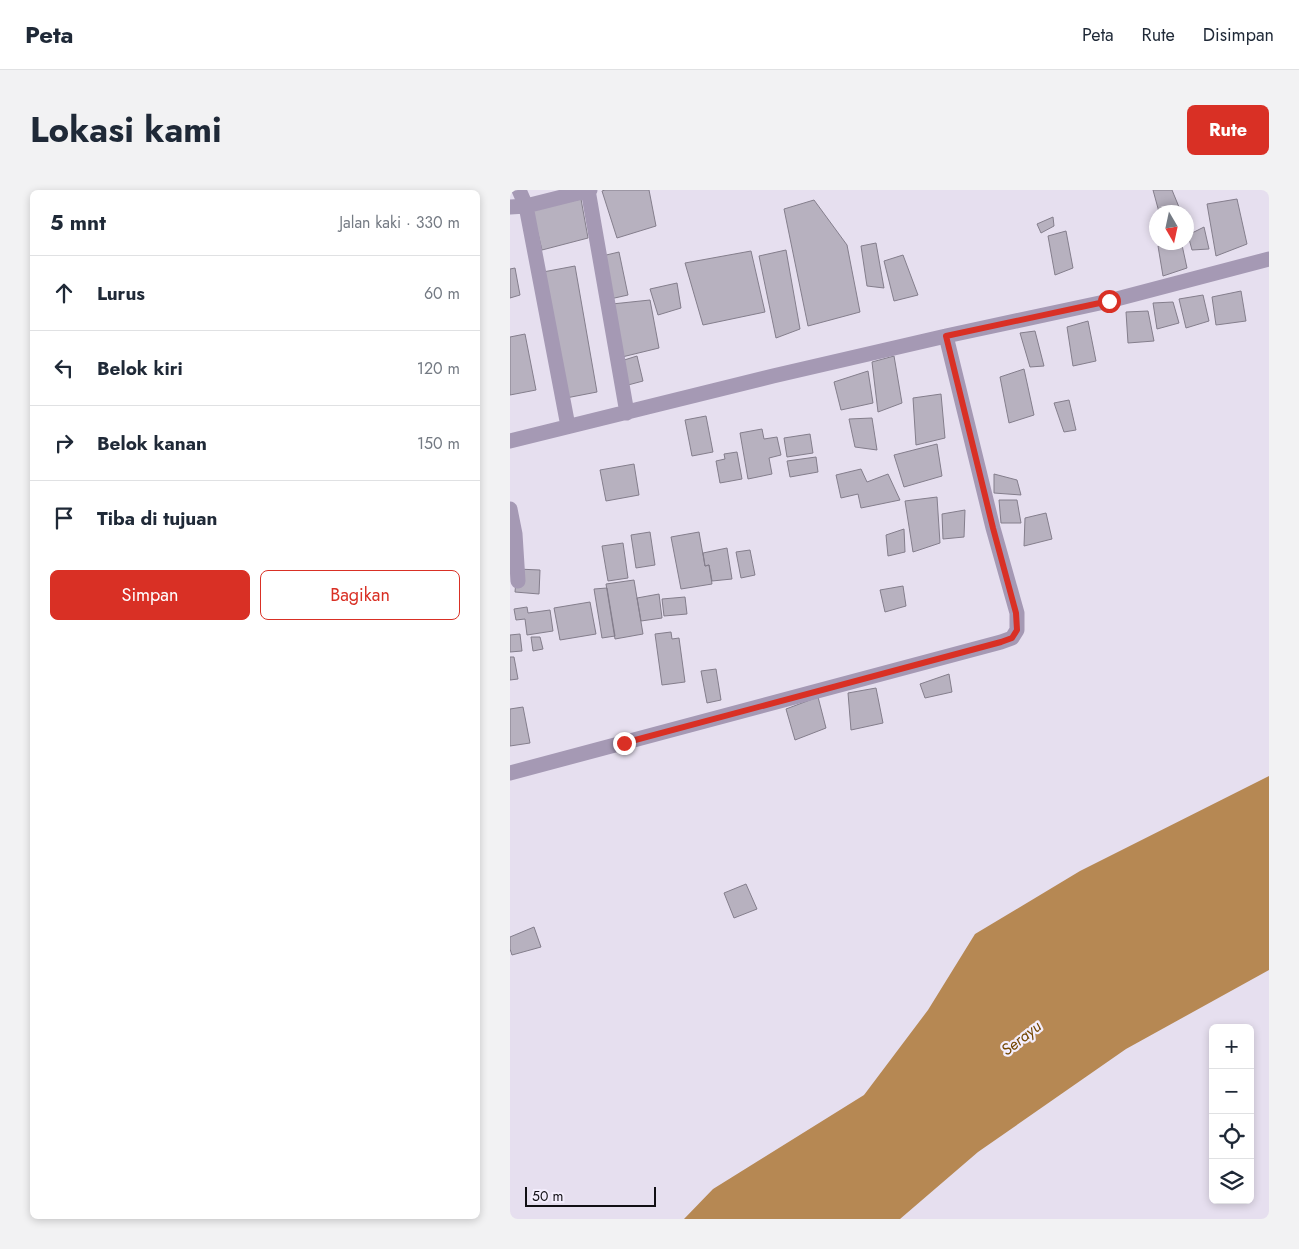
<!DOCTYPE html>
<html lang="id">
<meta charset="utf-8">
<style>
:root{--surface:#fff;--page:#f2f2f3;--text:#1f2937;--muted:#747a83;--line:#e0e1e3;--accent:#d93025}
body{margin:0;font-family:Jost,sans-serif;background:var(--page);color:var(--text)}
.controls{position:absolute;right:15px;bottom:15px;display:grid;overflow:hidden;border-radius:8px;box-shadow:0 2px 8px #0003}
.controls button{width:45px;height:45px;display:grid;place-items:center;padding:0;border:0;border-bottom:1px solid var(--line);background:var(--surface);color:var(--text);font:25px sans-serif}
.compass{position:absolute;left:639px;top:15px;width:45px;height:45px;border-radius:50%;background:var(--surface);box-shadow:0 2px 8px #0003;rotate:171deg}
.scale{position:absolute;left:15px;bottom:12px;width:131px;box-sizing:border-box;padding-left:5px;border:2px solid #110f14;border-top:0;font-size:14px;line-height:18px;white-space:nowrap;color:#110f14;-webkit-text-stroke:4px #f3edfc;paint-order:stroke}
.stop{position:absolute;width:15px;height:15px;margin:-11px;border:4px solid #d93025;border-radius:50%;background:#fff}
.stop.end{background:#d93025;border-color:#fff;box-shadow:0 1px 5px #0008}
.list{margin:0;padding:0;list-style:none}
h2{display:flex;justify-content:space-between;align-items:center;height:65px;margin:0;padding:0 20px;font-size:21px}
h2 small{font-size:16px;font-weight:400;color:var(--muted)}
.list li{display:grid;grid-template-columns:32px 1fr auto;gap:15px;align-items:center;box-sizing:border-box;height:75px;padding:0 20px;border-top:1px solid var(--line)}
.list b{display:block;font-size:19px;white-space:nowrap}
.list em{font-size:16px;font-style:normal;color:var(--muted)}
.actions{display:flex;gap:10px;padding:15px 20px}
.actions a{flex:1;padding:11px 0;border:1px solid var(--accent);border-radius:8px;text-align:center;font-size:18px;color:var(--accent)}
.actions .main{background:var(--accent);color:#fff}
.icon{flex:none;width:28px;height:28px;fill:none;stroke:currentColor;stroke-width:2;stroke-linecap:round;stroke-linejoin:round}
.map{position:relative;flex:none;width:759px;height:1029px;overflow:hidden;border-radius:8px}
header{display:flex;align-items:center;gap:30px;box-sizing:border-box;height:70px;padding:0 25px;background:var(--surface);border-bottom:1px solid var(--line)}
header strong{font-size:24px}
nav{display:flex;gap:28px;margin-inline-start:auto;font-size:18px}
.intro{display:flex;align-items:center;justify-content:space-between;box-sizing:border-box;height:120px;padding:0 30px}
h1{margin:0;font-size:35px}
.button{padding:12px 22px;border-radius:8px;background:var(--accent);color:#fff;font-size:18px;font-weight:700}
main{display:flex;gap:30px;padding:0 30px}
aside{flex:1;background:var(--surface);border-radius:8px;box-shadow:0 2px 8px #0003}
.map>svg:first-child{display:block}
.water{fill:#b68853}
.building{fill:#b7b1bf;stroke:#847e8c}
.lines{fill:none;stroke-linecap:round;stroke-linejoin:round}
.minor{stroke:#a599b4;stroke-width:15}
.route{stroke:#d93025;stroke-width:6}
.labels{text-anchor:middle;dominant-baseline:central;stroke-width:4.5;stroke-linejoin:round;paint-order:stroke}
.water-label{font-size:16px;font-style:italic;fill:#744700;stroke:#f3edfc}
</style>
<header>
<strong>Peta</strong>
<nav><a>Peta</a><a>Rute</a><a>Disimpan</a></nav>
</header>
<div class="intro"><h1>Lokasi kami</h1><a class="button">Rute</a></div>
<main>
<aside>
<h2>5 mnt<small>Jalan kaki · 330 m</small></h2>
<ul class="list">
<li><svg class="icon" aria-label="ahead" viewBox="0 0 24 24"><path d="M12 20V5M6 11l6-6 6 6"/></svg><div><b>Lurus</b></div><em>60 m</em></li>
<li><svg class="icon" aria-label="left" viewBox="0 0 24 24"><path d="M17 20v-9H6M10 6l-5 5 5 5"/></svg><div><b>Belok kiri</b></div><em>120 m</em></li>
<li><svg class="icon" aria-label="right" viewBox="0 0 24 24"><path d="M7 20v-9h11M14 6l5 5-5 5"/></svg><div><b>Belok kanan</b></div><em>150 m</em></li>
<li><svg class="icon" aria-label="arrive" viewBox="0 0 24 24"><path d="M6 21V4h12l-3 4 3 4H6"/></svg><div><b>Tiba di tujuan</b></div></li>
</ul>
<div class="actions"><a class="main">Simpan</a><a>Bagikan</a></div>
</aside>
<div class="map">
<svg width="759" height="1029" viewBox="0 0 759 1029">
<rect width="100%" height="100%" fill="#e6dfef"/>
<path class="water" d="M759,586v194l-143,79 -148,103 -78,67h-216l29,-30 151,-94 64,-85 47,-76 105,-63z"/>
<path class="building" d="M95,0h44l7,36 -39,12 -15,-47z
M643,0h19l9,22h-22z
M71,9l7,39 -46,12 -10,-40z
M727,9l10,45 -31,12 -9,-52z
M304,10l33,45 13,67 -52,14 -24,-117z
M543,27l1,9 -13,7 -4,-9z
M694,37l5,22 -17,1 -4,-15z
M556,41l7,37 -18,7 -7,-39z
M366,53l8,45 -17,-2 -6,-40z
M672,55l5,23 -24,8 -5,-30z
M276,60l14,79 -24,9 -17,-82z
M241,61l14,61 -62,13 -18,-62z
M109,62l9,43 -18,4 -8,-43z
M393,65l15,40 -24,6 -10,-40z
M65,76l22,126 -31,6 -23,-126z
M5,78l5,27 -10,3v-29z
M167,93l4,25 -23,7 -8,-26z
M731,101l5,30 -30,4 -4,-28z
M693,105l6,26 -23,7 -7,-29z
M140,110l9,48 -37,9 -10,-53z
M663,112l6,21 -22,6 -4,-26z
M638,121l6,30 -26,2 -2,-31z
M578,131l8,40 -23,5 -6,-39z
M525,141l9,35 -14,1 -10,-34z
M15,144l11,56 -26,5v-58z
M127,166l6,25 -15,4 -7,-24z
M384,166l8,47 -24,9 -6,-50z
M514,179l10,46 -25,8 -9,-46z
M358,181l5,32 -32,7 -7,-28z
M431,204l4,44 -29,7 -3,-47z
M559,210l7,30 -12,2 -10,-29z
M196,226l7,36 -21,4 -7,-36z
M362,228l5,32 -22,-3 -6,-28z
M252,239l2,10 13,-2 4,18 -12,3 3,16 -24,5 -8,-46z
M300,244l3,19 -26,4 -3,-19z
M427,254l5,32 -38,11 -10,-32z
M227,262l5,27 -22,4 -4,-22 9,-2 -1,-5z
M306,267l2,15 -28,5 -3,-16z
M124,274l5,31 -33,6 -6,-31z
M351,279l6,13 21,-8 12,26 -39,8 -3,-14 -17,4 -5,-23z
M484,284l23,6 4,15 -27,-2z
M427,307l3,46 -27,9 -8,-51z
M489,310h18l4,23h-20z
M455,320l-1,27 -21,2 -1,-25z
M536,323l6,26 -28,7 1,-28z
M394,339l1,23 -17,4 -2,-21z
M140,342l5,33 -19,3 -5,-33z
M189,342l6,34 4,-1 3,19 -31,5 -10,-52z
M113,353l5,35 -20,3 -6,-35z
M217,358l5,31 -20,2 -3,-16 -4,1 -2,-13z
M240,360l5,25 -14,3 -5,-26z
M7,379l23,1 -1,24 -24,-2z
M124,390l9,54 -28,5 -9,-55z
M393,396l3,20 -21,6 -5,-22z
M97,398l8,48 -13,2 -8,-49z
M149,404l3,24 -21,3 -4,-23z
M175,407l2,17 -23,2 -2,-17z
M80,412l6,32 -36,6 -6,-32z
M17,417l1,6 22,-3 3,21 -26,4 -2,-16 -9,1 -2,-11z
M161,442l1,7 7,-1 6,44 -23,3 -7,-51z
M10,444l2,17 -12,1v-17z
M21,447h9l3,12 -10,2z
M0,467h4l4,22 -8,1z
M206,479l5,31 -14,3 -6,-32z
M439,484l3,18 -27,6 -5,-14z
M366,498l7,35 -32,7 -3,-37z
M308,507l8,31 -31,12 -9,-31z
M13,517l7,36 -20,3v-37z
M236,694l11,25 -23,9 -10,-25z
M24,737l7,20 -29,8 -2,-6v-12z"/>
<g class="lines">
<path class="minor" d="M9,0l7,16 42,220
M78,0l39,223
M0,17l16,-1 64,-16
M0,251l263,-65 173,-40 163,-35 160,-42
M0,319l5,25 3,47
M0,583l491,-131 11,-4 5,-8v-17l-24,-85 -47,-192"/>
</g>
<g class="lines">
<path class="route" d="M114,553l377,-101 11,-4 5,-8 -1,-17 -23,-85 -47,-192 163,-35"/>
</g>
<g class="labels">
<g class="water-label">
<text transform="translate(511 848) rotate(-38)">Serayu</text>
</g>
</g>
</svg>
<div class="controls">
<button>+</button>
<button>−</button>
<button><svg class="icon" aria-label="locate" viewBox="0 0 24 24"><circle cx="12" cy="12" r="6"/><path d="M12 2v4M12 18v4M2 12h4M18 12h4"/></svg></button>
<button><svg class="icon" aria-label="layers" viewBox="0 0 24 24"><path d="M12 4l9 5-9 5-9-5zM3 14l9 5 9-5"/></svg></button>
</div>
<svg class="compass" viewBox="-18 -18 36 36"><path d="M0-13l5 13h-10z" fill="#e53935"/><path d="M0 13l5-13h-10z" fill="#747a83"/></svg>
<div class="scale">50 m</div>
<div class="stop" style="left:599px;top:111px"></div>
<div class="stop end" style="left:114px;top:553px"></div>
</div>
</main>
